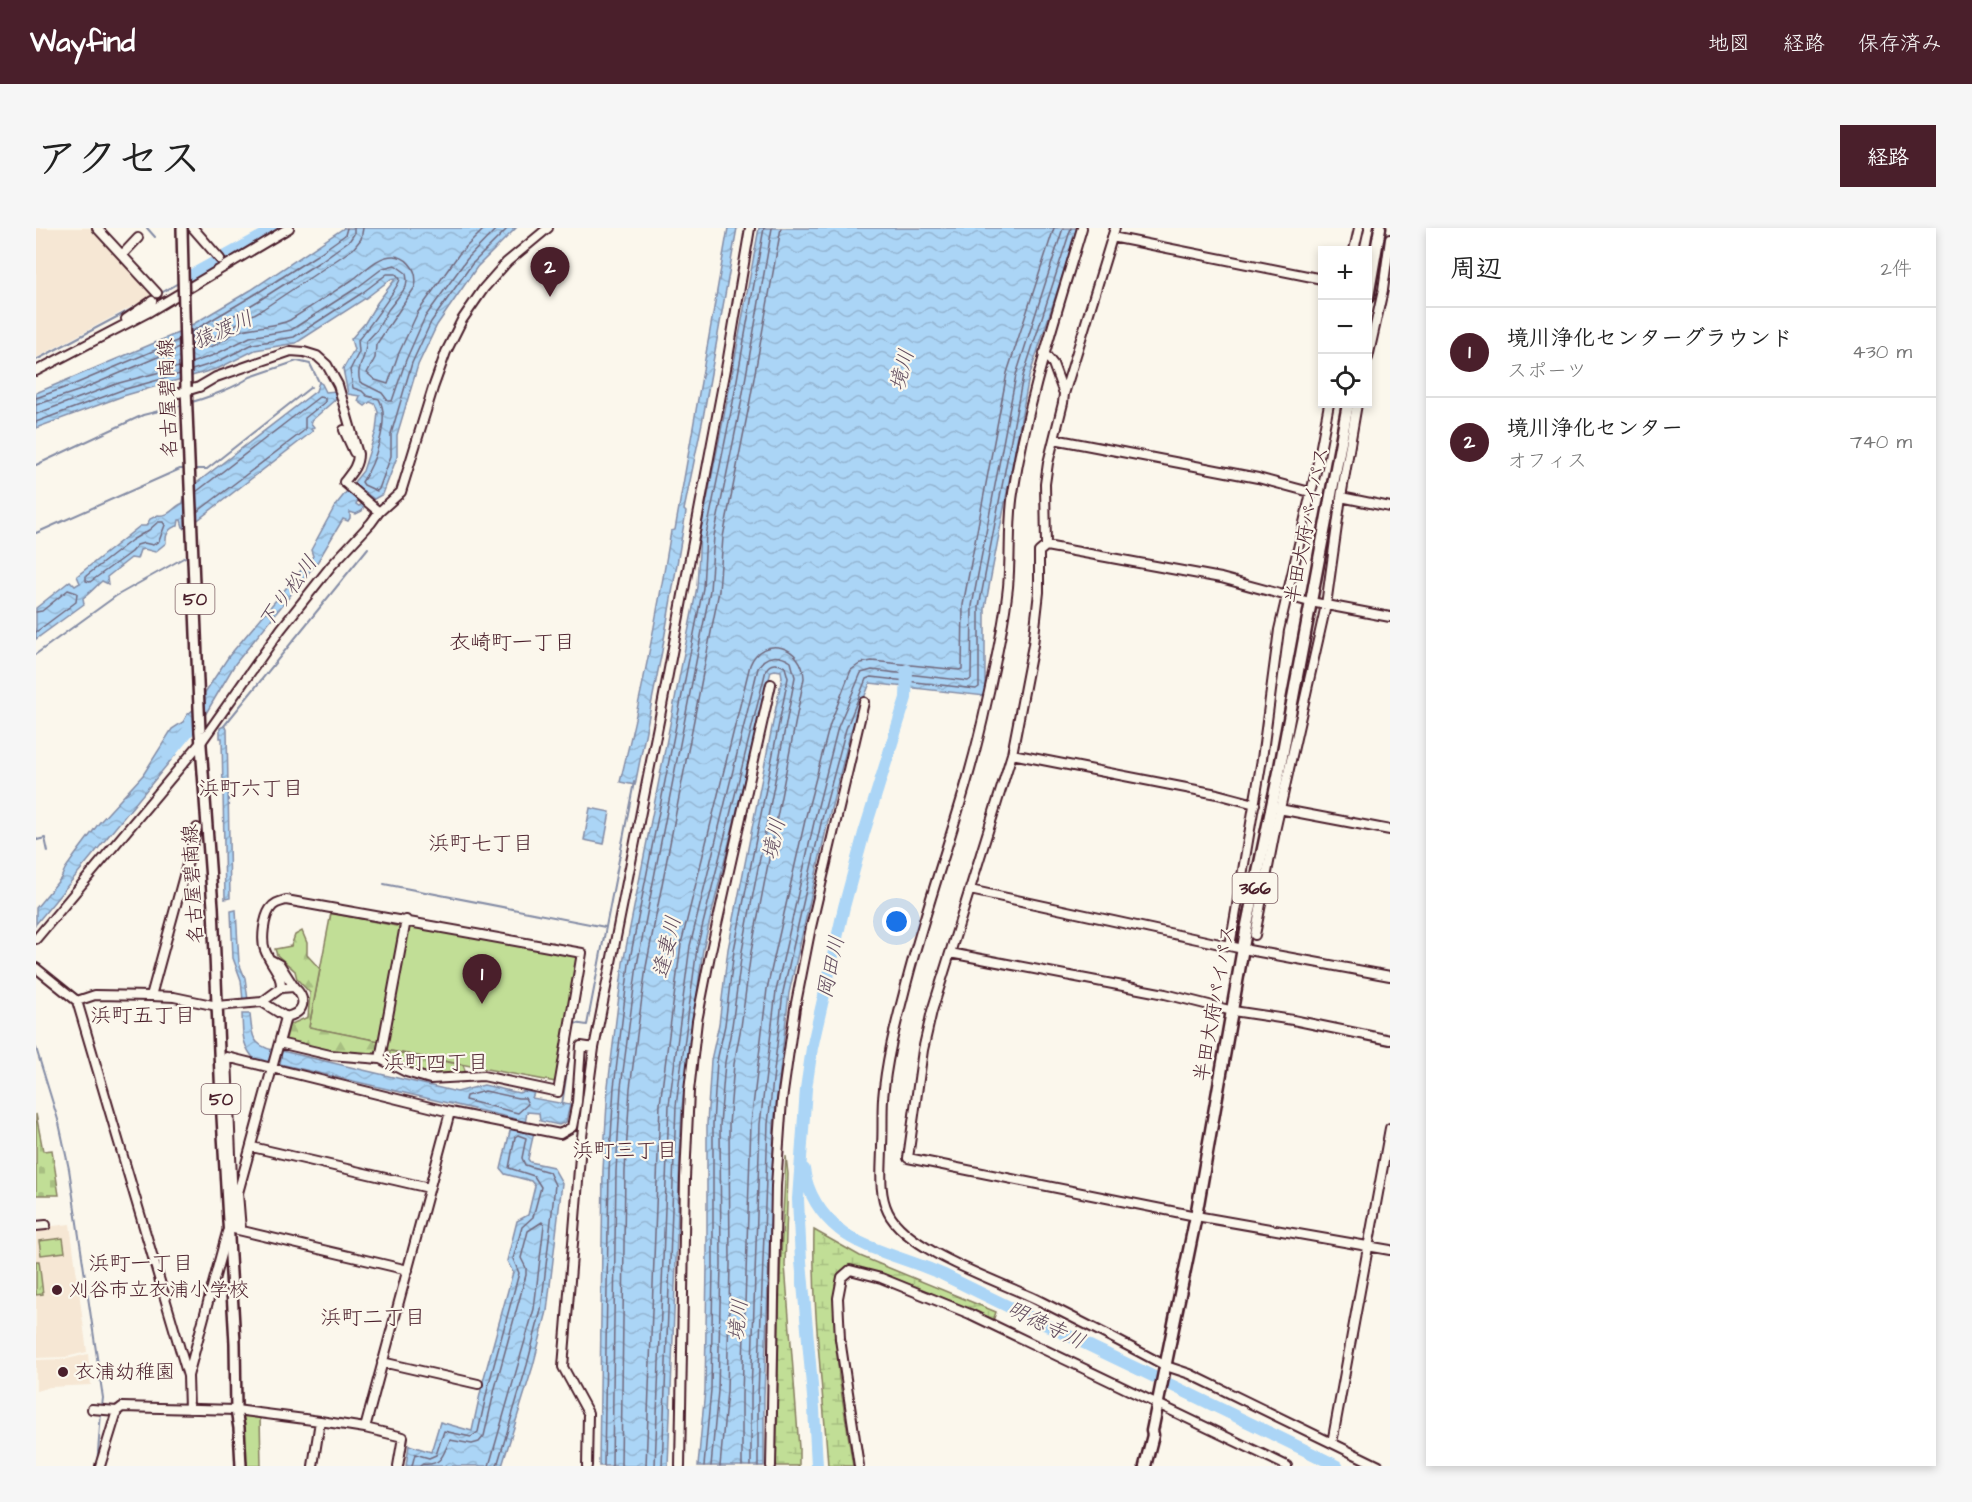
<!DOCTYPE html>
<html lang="ja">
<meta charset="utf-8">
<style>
:root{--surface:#fff;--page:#f6f6f6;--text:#222;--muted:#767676;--line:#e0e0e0;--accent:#4a1f2b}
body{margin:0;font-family:"Architects Daughter","Klee One",sans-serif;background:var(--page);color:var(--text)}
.controls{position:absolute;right:18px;top:18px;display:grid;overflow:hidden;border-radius:0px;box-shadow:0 3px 9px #0003}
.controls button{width:54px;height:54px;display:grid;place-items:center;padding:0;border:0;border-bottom:2px solid var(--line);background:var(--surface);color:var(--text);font:30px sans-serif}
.you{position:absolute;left:861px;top:694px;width:21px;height:21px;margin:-15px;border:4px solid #fff;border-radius:50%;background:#1a73e8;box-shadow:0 0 0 9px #1a73e833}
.badge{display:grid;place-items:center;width:39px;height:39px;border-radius:50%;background:var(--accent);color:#fff;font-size:20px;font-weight:700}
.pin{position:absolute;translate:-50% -50px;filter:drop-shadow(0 2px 3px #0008)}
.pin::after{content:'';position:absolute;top:32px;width:21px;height:18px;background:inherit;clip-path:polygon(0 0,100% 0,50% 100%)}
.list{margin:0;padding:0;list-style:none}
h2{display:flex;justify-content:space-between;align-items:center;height:78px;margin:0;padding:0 24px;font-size:26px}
h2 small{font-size:20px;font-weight:400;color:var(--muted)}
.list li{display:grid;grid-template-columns:39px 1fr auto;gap:18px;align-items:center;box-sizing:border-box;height:90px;padding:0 24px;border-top:2px solid var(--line)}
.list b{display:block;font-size:22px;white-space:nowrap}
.list p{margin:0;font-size:20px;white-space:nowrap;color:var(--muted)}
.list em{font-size:20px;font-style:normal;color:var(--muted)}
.icon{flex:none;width:33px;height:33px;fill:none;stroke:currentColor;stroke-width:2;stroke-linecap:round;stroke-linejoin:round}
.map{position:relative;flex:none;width:1354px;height:1238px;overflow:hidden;border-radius:0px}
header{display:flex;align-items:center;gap:36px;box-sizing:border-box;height:84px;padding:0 30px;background:var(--accent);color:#fff}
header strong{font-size:28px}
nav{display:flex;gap:33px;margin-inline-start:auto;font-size:21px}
.intro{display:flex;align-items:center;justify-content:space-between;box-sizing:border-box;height:144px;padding:0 36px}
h1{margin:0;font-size:42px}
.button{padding:15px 27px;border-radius:0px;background:var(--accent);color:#fff;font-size:21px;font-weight:700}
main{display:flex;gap:36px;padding:0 36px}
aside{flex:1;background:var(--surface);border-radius:0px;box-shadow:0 3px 9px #0003}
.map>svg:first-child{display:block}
.built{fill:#f6e7d4}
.green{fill:#c1de96;stroke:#867e60;stroke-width:1.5}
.forest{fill:url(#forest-firs);stroke:#867e60;stroke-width:1.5}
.wetland{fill:url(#wetland-marsh);stroke:#867e60;stroke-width:1.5}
.cemetery{fill:url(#cemetery-stones);stroke:#867e60;stroke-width:1.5}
.park{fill:url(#park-crowns);stroke:#867e60;stroke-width:1.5}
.water{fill:url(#water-waves);stroke:#848ca5;stroke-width:1.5}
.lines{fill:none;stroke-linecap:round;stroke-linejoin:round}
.shore{stroke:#71687c;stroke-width:1.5}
.stream{stroke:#848ca5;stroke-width:2}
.river{stroke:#abd5f6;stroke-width:12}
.minor-casing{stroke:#4a1f2b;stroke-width:12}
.major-casing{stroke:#4a1f2b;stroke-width:14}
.highway-casing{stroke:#4a1f2b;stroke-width:15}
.minor{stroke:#fbf7ec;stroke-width:8}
.major{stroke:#fbf7ec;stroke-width:9}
.highway{stroke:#fbf7ec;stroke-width:10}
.major-bridge-casing{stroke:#4a1f2b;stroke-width:14;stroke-linecap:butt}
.major-bridge{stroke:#fbf7ec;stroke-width:9}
.poi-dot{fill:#4a1f2b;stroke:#fbf7ec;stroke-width:2}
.labels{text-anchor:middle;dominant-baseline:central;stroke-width:4.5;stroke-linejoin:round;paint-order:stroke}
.shield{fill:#fbf7ec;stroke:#7f6065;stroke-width:1.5}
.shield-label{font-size:18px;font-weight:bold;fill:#4a1f2b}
.street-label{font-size:20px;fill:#4a1f2b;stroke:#fbf7ec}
.poi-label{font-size:20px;fill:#4a1f2b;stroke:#fbf7ec;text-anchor:start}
.water-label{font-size:21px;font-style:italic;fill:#624c5e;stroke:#fbf7ec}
.neighbourhood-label{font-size:21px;fill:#4a1f2b;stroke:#fbf7ec}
</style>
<header>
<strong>Wayfind</strong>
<nav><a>地図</a><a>経路</a><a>保存済み</a></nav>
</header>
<div class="intro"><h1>アクセス</h1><a class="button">経路</a></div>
<main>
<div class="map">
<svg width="1354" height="1238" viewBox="0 0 1354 1238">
<defs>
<pattern id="forest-firs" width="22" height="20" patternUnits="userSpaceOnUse" patternTransform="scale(1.5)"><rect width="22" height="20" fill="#c1de96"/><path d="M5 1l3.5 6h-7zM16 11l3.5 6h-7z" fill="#a7be81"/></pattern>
<pattern id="wetland-marsh" width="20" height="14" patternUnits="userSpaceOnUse" patternTransform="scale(1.5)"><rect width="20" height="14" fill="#c1de96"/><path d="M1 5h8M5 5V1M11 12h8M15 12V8" fill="none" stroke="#a7be81"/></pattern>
<pattern id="cemetery-stones" width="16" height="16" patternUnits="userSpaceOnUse" patternTransform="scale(1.5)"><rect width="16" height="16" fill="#c1de96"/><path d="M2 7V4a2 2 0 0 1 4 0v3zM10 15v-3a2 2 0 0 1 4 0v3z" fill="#a7be81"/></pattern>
<pattern id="park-crowns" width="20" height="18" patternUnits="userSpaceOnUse" patternTransform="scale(1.5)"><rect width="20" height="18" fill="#c1de96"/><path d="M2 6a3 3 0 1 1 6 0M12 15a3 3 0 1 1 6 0" fill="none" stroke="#a7be81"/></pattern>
<pattern id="water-waves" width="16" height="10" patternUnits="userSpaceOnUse" patternTransform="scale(1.5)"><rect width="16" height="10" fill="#abd5f6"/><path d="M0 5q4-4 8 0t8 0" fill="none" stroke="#95b6d3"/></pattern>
</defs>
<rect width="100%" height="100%" fill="#fbf7ec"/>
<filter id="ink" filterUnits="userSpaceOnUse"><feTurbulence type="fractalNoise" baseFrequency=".0167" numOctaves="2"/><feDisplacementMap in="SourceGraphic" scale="12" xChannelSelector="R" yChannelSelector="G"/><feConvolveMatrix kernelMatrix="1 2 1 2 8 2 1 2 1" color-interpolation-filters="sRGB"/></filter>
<g filter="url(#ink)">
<path class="built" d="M0,0h58l61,66 -119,64z
M34,996l17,128 -21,5 -30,1v-130z
M52,1126l3,31 -41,2 -14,4v-31l31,-1z"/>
<path class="green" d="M295,685l70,14 -22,114 -70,-14z
M373,697l170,32 -23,125 -170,-32z
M27,1010l2,14 -24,3 -2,-14z
M206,1186l18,2 1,50h-14z"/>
<path class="forest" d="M266,703l5,12v12l13,14 -11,58 70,14 -2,18 -92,-15 4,-19 19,-8 2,-24 -13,-14 -2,-8 -18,-16 -2,-6 16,-3 4,-11z
M354,823l73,14 2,5 -2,6 -33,3 -41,-16z"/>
<path class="wetland" d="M750,928l2,18 -3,91 14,183v18h-23l4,-191z
M778,1002l46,26 136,56 -3,9 -143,-51 -11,16 -4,36 4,55 14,89h-25c-5,-79 -16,-157 -14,-236z"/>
<path class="cemetery" d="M0,886l7,37 9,-1 7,45h-23z"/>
<path class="park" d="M0,1033h3l4,33 -7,1z"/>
<path class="water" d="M308,0h172l-39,39 -40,58 -19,40 -21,70v22l-14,37 -9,5 -11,-8 -7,13 3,2 3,-2 2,2 -2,5 -6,3 -6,-2v6l-2,3 -5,-2 -25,42 -83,103 -30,51 -12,13 -12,7 -4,6 -1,13 -140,170v-16l25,-30 4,-9 10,-14 24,-32 44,-48 29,-46 11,-7 4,-7 7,-6 35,-53 84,-100 -2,-6 24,-44 28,-35 13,-40 2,-19 -3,-8 -5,-2 -5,4 -7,-5 2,-5 -12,-2 -5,-25 11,-19 -3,-11 14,-16 12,-20 19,-25 -5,1 -25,19 -70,45 -41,7 -36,18 -96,28 -87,32v-35l142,-60 73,-43z
M692,0h9l-34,190 -19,92 2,2 -24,139 -27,134 -15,-3c21,-83 37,-166 51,-251l4,-1z
M723,0h319l-49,149 -44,231v88l-115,-13 -19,48 -23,90 -39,172 -15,131 -10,272v70h-66l7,-76 2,-125v-141l4,-64 8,-36 9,-75 54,-272 -1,-6 -6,-1 -4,1 -68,278 -21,158 -14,359h-69l4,-296 5,-84 15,-123 74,-376 3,-53 27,-133z
M283,154l3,2 4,8 10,-1 1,7 -27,24 4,5 -3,2 2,2 -127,98 -3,-2 -2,-7h-2l-1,6c-9,1 -13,9 -12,17l-11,9 -11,-3 -4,1 -3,9 -6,-1 -24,19 1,7 -6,-3c-7,6 -12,12 -19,17l1,6 -48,35v-31l34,-27 5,5 5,-3 -3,-7 63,-50h6l4,-7 8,-4c12,2 15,-8 25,-12l2,-11 131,-101z
M188,498l3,3 3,169 -5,1 -3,-161h-2v-10z
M554,580l20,4 -6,32 -20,-4z
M200,682l3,53 6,15 3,22 -5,1 -2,-21 -8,-22 -2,-47z
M206,786h8c2,20 1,31 23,36l-4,12 -13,-1c-15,-16 -13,-27 -14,-47z
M246,823l175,41 27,-7 35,8 5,-2 10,2 -2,5 38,7 -4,17 -7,3 -19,-4 -1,-8 -12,-1 -2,12 -9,-5 -236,-55z
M475,899l23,5 -6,27 2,3 23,5 9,16 -15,128 -14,55 -31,100h-96l3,-21 22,7 9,-30 32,9 10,-46 31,-113 -6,-11 10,-40 11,-6 7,-29 -4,-5 -26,-7 -4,-5z"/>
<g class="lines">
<path class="shore" d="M327,0l-2,11 -8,10 -90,60 -58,33 -1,5c11,2 23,-11 33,-15 16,-7 38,-4 53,-12 21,-13 42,-27 62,-40 11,-7 21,-20 34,-23 19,-5 33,12 29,30l-39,58 -1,13 -8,15 8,7 13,4 10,-29 20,-43 41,-58 26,-26
M155,104l63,-37 63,-40 28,-20 2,-7
M155,113l67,-40 63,-40 29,-21 4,-6v-6
M155,135l23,-8 36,-18 41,-7 67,-43 25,-19 12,-3 11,8 1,7 -1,7 -18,23 -11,20 -11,12c1,17 -11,24 -6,40l22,11 6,8h4l14,-41 19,-43 42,-58 30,-31
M156,142l25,-8 36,-18 41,-7 68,-44 25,-19h9l4,5c-1,7 -35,53 -42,61l1,12 -9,18 3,18 9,3 5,5 12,3c12,20 -5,66 -17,83l2,3 13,6 2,-2 12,-33v-22l21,-71 19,-41 41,-58 36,-36
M0,170l39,-14 104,-44
M0,177l42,-14 101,-43
M0,186l83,-31 60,-16
M0,194l86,-32 58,-16
M160,264l123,-95 6,1v4l-20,16v12l-108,82
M122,294h5l2,3 -6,16 -6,4 -9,-2 -7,2 -6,7 -41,30 -4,-1v-5l46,-36 17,-10z
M0,384l6,-1 26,-21 9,3 -1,9 -40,30
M449,863l33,7h7l3,6 -10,9 -53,-13 1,-4z
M376,1238l3,-12 14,4 7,-3 8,-24 27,6 7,-5 10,-45 31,-114 -6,-14 9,-32 11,-10 8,-30 -7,-11 -25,-8 6,-31 3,-2 8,3 -4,20 3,7 24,7 6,13 -14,125 -14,55 -30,101
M384,1238l3,-2c20,2 20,-11 27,-24l22,4 7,-2 5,-6 11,-48 31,-113v-7l-5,-10 7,-27 14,-9 2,3 -10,84 -45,157
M568,1238l5,-296 5,-83 15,-123 74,-376 3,-53 27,-133 31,-174
M576,1238l4,-295 5,-84 16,-122 73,-375 4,-54 27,-132 31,-176
M585,1238l4,-295 5,-83 16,-121 73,-376 4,-54 26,-131 32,-178
M610,1238l14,-362 21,-160 69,-279c12,-31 53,-20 54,13l-53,274 -10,75 -7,37 -5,61 1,140 -3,126 -7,75
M619,1238l14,-361 21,-159 68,-278c7,-14 21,-14 33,-6l4,15 -53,274 -10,75 -7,36 -5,63 1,140 -3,126 -7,75
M626,1238l14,-360 21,-158 69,-278c4,-8 12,-7 19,-3l3,11 -54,272 -9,75 -8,36 -4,63v141l-2,125 -7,76
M706,1238v-71l9,-272 16,-134 39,-173 24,-92 21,-54 10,-7 11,-2 87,9 3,-1 1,-64 44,-232 47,-145
M715,1238v-70l9,-272 16,-133 39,-173 23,-91 23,-54 11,-3 96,11 3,-2 1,-73 44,-231 47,-147
M722,1238v-70l10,-272 15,-132 39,-173 24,-90 20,-50 5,-2 105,12 3,-2v-80l44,-231 48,-148"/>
<path class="stream" d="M111,0l8,9
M115,71l29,-17
M0,132l107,-57
M152,175c16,-4 49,-16 62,-26l47,-16 13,3 9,18
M0,237l107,-50 40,-10
M157,241h14l104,-82
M0,305l144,-64h8
M0,426l80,-58 71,-40
M188,498l144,-178
M0,610l1,2 8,-2 3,14
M348,656l221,43
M0,820l23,75 10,46 34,229 -1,8
M526,877l12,-82 13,2 47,-243
M61,1238l4,-54"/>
<path class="river" d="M154,48l87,-48
M132,527l31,-37
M768,941c3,24 17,46 36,61 22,19 75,31 104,45 131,65 263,126 393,191
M781,1238l-3,-58 -13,-147 -3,-62 8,-110 6,-41 32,-141 20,-74 42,-135 1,-28"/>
<g class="minor-casing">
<path id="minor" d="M61,0l60,65
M157,0l27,31
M1046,0c-26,88 -55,174 -69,265 -5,31 -2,63 -5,94 -4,39 -13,79 -22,118 -20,94 -55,183 -79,276 -10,39 -21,78 -24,118 -1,16 0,31 -1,47 0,21 -4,46 6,66 18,38 110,69 148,87 44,22 87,44 130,67l24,8 189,92
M1079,0l-51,166 -1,9 -15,60 -3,21 1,62 -7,6v40l-6,53 -21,109 -80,257 -9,39 -15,108 288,58 194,34
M1076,9l210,42
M1318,22l5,-22
M86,27l16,-17
M90,91l26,-18
M1008,125l9,11 10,27
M1332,130l15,-68 7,-51
M0,143l111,-58 142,-85
M143,165l20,-6 17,-10 75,-26 13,1 13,4 10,9 11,20 20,69c0,12 -7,19 -14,28l35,30
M308,202l10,22
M1018,211l204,39 52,14
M1305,269l49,10
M1010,318l175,32 85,23
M1280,375l74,14
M976,526l205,40 38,10
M1243,581l111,21
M934,662l273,59 147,27
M1219,707l20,-104 51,-226 15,-108 16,-93
M0,711l166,-198 79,-112 50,-63 40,-43 8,-11 22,-20 32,-104 13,-36 16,-32 22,-32 23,-26 41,-34
M1194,718l32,-187 17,-129 38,-163 12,-63
M914,725l215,41 68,17 60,9 97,20
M235,732l9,5 14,22
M0,740l41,33 111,375
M245,760c1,-15 -11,-24 -16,-38 -4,-10 -1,-32 5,-41 4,-6 9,-7 16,-9l296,53 -24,139 -75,-16 -53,3 -24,-7 -26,-13
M115,768l46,-168
M41,773l18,-6 56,1 23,1 43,9 45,-4 19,-14 13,-1c14,13 10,26 -8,30l-48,176 3,37
M226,774l24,15
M243,815l51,12 50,4 26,-139
M414,884l110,22 12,-7 5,-25 4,-56 13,2
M216,919l177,41
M0,998l10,-1
M346,1134l96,22
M56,1181l25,2
M153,1181l-1,-33 39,-144
M284,1193l45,7 38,9 -5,29
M329,1200l85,-316 -223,-55 7,172 174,41
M1296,1215l58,-315
M64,1238l17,-55 5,-4 114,3 84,11 -7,45
M551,1238l1,-53 -25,-46 18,-223 13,-96 67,-337 67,-353 22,-130
M644,1238l5,-288 4,-87 8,-70 13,-66 61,-271
M735,1238l5,-280 6,-86 13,-92 16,-81 53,-225
M823,1238l-19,-127 -2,-41 4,-21 8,-7 31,8 89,36 317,152"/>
</g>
<g class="major-casing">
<path id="major" d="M146,0l1,43
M150,159l14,345 13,175 8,192 14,244 1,67 3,18 2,38"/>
</g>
<g class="highway-casing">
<path id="highway" d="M1332,69l12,-69
M1109,1238l8,-31 -1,-4 44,-215 51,-291 33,-158 68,-363"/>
</g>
<use href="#minor" class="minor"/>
<use href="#major" class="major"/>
<use href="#highway" class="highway"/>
<g class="major-bridge-casing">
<path id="major-bridge" d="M147,43l3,116"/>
</g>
<use href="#major-bridge" class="major-bridge"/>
</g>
</g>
<g class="poi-dot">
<circle cx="21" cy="1062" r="6"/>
<circle cx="27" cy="1144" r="6"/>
</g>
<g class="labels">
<g class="shield">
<rect x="139.5" y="356" width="39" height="30" rx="4.5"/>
<rect x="1196.5" y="645" width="45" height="30" rx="4.5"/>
<rect x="165.5" y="856" width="39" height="30" rx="4.5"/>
</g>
<g class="shield-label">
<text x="159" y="371">50</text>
<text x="1219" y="660">366</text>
<text x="185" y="871">50</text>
</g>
<g class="street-label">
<text transform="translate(132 170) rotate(-92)">名古屋碧南線</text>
<text transform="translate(1271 297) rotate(-79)">半田大府パイパス</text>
<text transform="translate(157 656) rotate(-93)">名古屋碧南線</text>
<text transform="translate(1179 775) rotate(-80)">半田大府パイパス</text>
</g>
<g class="poi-label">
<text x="33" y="1062">刈谷市立衣浦小学校</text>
<text x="39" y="1144">衣浦幼稚園</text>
</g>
<g class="water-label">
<text transform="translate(187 102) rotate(-24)">猿渡川</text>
<text transform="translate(866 142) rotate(-75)">境川</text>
<text transform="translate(252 364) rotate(-54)">下り松川</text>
<text transform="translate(738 611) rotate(-77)">境川</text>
<text transform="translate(631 719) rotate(-77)">逢妻川</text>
<text transform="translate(795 739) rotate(-78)">岡田川</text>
<text transform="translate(702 1092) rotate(-83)">境川</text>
<text transform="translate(1010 1097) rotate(26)">明徳寺川</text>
</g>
<g class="neighbourhood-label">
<text x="476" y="414">衣崎町一丁目</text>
<text x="215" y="560">浜町六丁目</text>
<text x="445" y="615">浜町七丁目</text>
<text x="107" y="787">浜町五丁目</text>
<text x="400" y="834">浜町四丁目</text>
<text x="589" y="922">浜町三丁目</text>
<text x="105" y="1035">浜町一丁目</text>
<text x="337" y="1089">浜町二丁目</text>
</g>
</g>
</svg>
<div class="controls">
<button>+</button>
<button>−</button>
<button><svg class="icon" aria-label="locate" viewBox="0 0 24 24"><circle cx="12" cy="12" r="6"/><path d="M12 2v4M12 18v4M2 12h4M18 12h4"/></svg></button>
</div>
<div class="you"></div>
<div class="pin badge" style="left:446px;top:776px">1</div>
<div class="pin badge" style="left:514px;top:69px">2</div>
</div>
<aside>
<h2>周辺<small>2件</small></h2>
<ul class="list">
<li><span class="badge">1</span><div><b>境川浄化センターグラウンド</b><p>スポーツ</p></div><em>430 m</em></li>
<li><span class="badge">2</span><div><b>境川浄化センター</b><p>オフィス</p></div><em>740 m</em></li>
</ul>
</aside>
</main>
